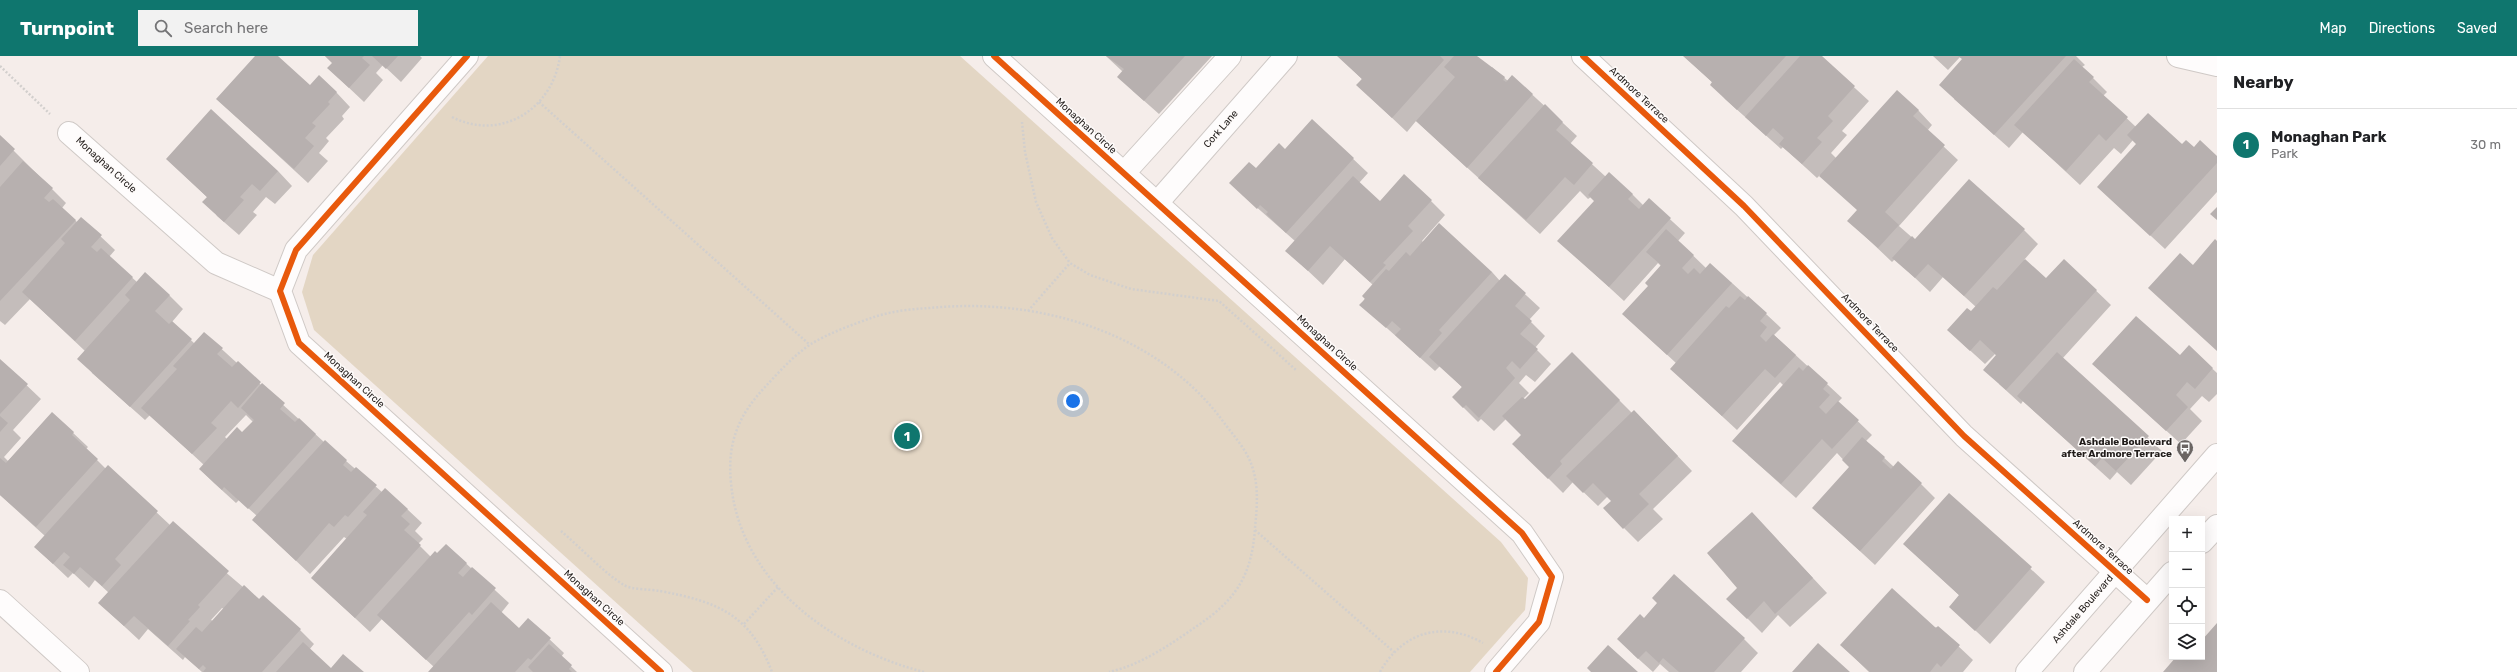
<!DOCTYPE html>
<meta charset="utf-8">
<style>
:root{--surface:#fff;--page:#f2f2f2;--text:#202124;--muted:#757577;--line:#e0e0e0;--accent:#0f766e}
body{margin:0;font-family:Rubik,sans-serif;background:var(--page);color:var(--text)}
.controls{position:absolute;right:12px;bottom:12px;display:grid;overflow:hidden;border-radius:0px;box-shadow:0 4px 16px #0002}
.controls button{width:36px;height:36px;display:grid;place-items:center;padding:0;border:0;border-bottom:1px solid var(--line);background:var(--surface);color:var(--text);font:20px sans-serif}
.you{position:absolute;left:1073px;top:345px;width:14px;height:14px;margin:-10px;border:3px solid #fff;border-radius:50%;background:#1a73e8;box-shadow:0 0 0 6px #1a73e833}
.badge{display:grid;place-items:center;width:26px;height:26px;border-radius:50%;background:var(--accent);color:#fff;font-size:13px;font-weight:700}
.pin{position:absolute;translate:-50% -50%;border:2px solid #fff;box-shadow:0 1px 4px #0006}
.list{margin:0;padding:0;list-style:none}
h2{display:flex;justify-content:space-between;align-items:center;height:52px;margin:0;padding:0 16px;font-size:17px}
h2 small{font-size:13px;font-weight:400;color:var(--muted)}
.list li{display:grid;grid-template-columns:26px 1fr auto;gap:12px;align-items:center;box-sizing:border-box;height:72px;padding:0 16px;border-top:1px solid var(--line)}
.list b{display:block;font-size:15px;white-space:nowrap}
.list p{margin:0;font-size:13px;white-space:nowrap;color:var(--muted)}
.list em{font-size:13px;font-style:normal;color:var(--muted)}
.icon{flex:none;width:22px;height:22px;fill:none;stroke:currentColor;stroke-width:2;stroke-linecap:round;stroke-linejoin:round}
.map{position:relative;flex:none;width:2217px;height:616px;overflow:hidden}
header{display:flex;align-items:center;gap:24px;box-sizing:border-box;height:56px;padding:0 20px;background:var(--accent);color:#fff}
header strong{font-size:19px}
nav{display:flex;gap:22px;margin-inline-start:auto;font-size:14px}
.search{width:280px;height:36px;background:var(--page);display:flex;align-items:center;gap:10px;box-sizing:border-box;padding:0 14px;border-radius:0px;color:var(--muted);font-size:15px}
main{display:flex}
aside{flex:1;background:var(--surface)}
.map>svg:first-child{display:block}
.green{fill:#e3d6c4}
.shadow{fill:#0003;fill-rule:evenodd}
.building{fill:#b7b0af}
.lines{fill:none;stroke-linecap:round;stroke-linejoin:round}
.minor-casing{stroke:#cfc9c6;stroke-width:24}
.path{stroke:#d2cfcd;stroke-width:2.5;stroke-dasharray:2 2;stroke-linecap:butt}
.minor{stroke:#fefcfc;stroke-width:22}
.cycleway-casing{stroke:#fefbfa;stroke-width:8}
.cycleway{stroke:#e8590c;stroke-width:6}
.labels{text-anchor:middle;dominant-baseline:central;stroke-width:3;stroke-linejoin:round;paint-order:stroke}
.street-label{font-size:10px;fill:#211c1a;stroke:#fefbfa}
.poi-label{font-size:10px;font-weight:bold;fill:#211c1a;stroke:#fefbfa;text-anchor:end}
</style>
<header>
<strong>Turnpoint</strong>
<div class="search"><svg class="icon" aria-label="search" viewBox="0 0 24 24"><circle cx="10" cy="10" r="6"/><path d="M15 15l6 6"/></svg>Search here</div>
<nav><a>Map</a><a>Directions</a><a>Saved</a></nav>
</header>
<main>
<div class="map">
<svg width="2217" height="616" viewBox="0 0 2217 616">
<rect width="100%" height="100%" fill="#f5edea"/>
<path class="green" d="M488,0h472l541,486 27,36 -3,32 -55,62h-777l-379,-342 -12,-38 11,-37z"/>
<path class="shadow" d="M256,0h21l33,30 26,6 14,15 -8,9 2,3 -18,19 3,3 -10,12 9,8 -20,22 -91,-84z
M325,0h95l2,2 -21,24 -18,-17 -7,8 7,7 -19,22 -36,-34 5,-5z
M1106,0h106l-53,58 -26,-23 -10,-19z
M1338,0h137l15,13 2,-2 16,14 4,-5 65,60 -7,8 36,33 26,17 12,12 5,-6 36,33 -7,8 29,28 25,14 34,31 15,14 -7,7 68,63 -4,4 34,33 -6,6 28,26 27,17 14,14 -60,67 -62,-57 37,-41 -13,-14 -41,45 -48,-43 36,-69 -4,-4 -43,48 -51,-47 -10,-20 -53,-49 26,-28 12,-20 -3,-3 -34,38 -65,-60 36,-40 -4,-4 -3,2 -8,-8 -40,43 -124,-113 -9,11 -50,-47 5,-6z
M1684,0h136l49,45 -27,30 5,4 -16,18 5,5 82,-48 14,15 -5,6 31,29 -59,66 16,14 109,-10 14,14 -14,16 22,20 18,-20 47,45 -49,54 100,92 -31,34 -14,-13 -7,8 -87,-79 -2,3 -22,-20 -2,-28 -2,-2 -10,10 -22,-20 8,-31 5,-6 -33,-30 -13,15 -35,-33 -3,3 -43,-41 9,-11 -38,-35 -3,3 -34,-31 -2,2 -56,-50 -12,-16z
M1933,0h143l9,9 -3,2 25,25 -4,4 33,31 81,30v35l-52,57 -67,-62 39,-43 -4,-4 -12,14 -7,-6 -34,37 -57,-53 -14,16 -55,-49 9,-40 -3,-2 -12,13z
M1312,64l56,53 -9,10 21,19 51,-1 14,14 -23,26 1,1 69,30 8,9 5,-5 35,32 -11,12 16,16 -10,12 16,16 -16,18 -9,-7 -7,8 10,10 -6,6 2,2 47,-48 61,61 16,12 43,45 -39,38 10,10 -25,23 -14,-14 -12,-27 -4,-5 -10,10 -25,-24 -10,11 -49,-49 8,-9 -16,-16 -12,12 -13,-12 -3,3 -25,-25 9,-10 -22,-21 -5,5 -74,-66 12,-20 -28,-26 -22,26 -36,-34 8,-10 -50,-44 11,-27 29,-20z
M0,81l66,66 -4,5 16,15 3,-5 34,32 -6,7 28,25 32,13 14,14 -11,13 23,22 9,-11 120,109 58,50 25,17 15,14 -7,8 8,8 -5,5 13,13 6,-2 9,-10 63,58 -8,10 18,16 9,-10 36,34 -3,4 16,15h-148l5,-5 -52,-48 -12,13 -58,-54 35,-39 -3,-2 -34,37 -57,-54 4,-4 -18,-16 -3,3 -22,-20 -14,-14 4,-4 -54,-50 -5,5 -53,-47 -7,-22 -55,-52 -25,26 -5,-4zM246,359l7,7 -11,12 -15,5 -2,-2z
M167,103l111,12 14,15 -17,18 -9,-7 -13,15 4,3 -18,20 -22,-19 -10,-19z
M2189,291l28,26v21l-8,8 -7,-6 -12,13 12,12 -21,23 -73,-66 72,-21z
M0,304l41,39 -28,31 8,8 -17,19 4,4 44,-48 36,34 -2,2 20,20 2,-2 62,58 73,62 57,43 14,14 -5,6 22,19 31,3h-160l-17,-15 -2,3 -35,-31 -9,11 -40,-37 10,-10 -14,-13 -6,8 -16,-15 -5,5 -33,-31 10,-11 -45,-41zM222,552l2,1 -11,12 -2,-1z
M1949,438l96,88 -55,62 -40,-37 10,-11 -56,-52z
M1766,472l61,65 -37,34 -12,-12 -16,18 -20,-20 -4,-25z
M1644,563l100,20 14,14 -17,19h-72l-9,-8 -7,8 -20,-18z
M1938,571l35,33 -10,12h-94l-28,-27z"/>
<path class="building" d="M255,0h23l32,29 9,-10 18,17 -9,10 2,2 -18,19 4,3 -11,12 9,8 -20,23 -78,-70z
M325,0h39l-2,2 8,7 -21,23 -22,-20 5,-5z
M372,0h26l-12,13z
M1106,0h79l-41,45 -27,-24 7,-8z
M1337,0h103l4,4 -52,58 -36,-33 6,-6z
M1454,0h23l28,21 -2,3 3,2 6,-7 21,19 -66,74 -51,-47 39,-44 -11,-10z
M1683,0h103l-49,54 -27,-25 2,-3z
M1800,0h22l33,30 -27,30 5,5 -16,17 5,4 -20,22 -23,-20 5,-6 -11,-10 -7,8 -21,-19z
M1958,0h108l-72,79 -55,-50 23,-26z
M2074,3l20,18 -5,5 39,35 -22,24 -7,-7 -33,37 -52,-46z
M1897,34l22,20 -6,6 32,29 -60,67 14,13 -21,23 -31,-27 10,-11 -38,-34z
M1545,48l18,18 -7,8 37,33 -19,22 -9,-8 -39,43 -48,-42z
M211,53l67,62 -18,20 -8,-7 -12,13 4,3 -20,22 -22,-20 5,-5 -41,-38z
M2148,57l34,31 4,-4 8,7 6,-7 17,16v7l-67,73 -53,-49 39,-43 -9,-9z
M1312,63l42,39 -68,75 -20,-19 2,-2 -8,-7 -3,4 -28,-26 20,-21 7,6 23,-25 6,6z
M0,79l15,14 -15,17z
M23,105l30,27 -9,10 5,4 4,-3 23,21 -76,81v-114z
M1609,116l24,22 -5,5 11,10 10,-11 22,20 -62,69 -52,-46 37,-40 -6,-6z
M1404,118l28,26 -24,26 5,5 -30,32 3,2 -16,17 -40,-36 -22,25 -23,-20 68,-75 27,25z
M1969,123l56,50 -61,67 -36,-32 -13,14 -23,-20 20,-22 3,3z
M2217,151v13l-7,-6z
M81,161l21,18 -11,12 6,5 4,-4 32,29 -58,64 -53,-49 43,-49 -4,-4z
M1439,167l53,49 -53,58 3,3 -22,25 -25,-23 6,-6 -9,-8 -6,7 -27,-23 6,-6 -3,-3 24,-27 3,2 17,-19 4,4z
M1666,173l28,26 -12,13 6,6 6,-6 6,6 10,-11 22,20 -65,72 -45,-41 26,-28 -3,-3 16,-18 -15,-13z
M2215,183l2,2v110l-69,-63 32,-35 13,12z
M2025,203l21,19 18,-19 33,31 -91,100 -23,-20 13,-15 -16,-15 -10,11 -23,-21 20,-22 4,3 22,-24 4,3z
M145,216l25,23 -15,16 14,13 3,-3 20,18 -62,68 -53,-48 53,-59 -5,-5z
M1505,218l21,19 -11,13 17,15 -12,13 18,15 -18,20 -8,-8 -6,7 9,10 -36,40 -13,-13 -3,3 -11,-11 10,-10 -33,-30z
M1740,240l5,4 3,-4 19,17 -7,8 7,6 -7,9 6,6 7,-8 23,21 -21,23 -10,-9 -43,47 -52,-47 56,-63 3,2z
M2136,260l44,39 9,-10 24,23 -18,21 -8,-7 -11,13 12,12 -22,24 -74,-67z
M204,276l19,16 -6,6 15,13 6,-6 23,21 -23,26 -7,-7 -20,22 6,5 -25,26 -51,-46 36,-39 -4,-3z
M1572,296l48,48 -60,61 2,3 -14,15 -36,-35 9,-9 -19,-19 20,-19 3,2z
M2057,296l92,84 -33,35 -14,-13 -7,8 -78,-70z
M0,303l28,25 -28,30z
M1808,309l20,18 -5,6 7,6 -11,12 7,7 12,-13 21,19 -27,29 -10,-10 -41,45 -49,-43 67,-74 4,4z
M262,327l23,20 -5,6 15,13 4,-4 17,16 -68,75 -24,-22 -2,3 -23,-21 38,-42 5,5 12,-12 -13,-12z
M1634,354l44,46 -39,38 10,10 -26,25 -20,-21 8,-7 -18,-18 -10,10 -17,-17z
M52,356l22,20 -2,3 26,24 -62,68 -36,-32v-37l6,5z
M0,360l8,7 -8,9z
M1862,381l23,20 -3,4 9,8 7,-8 24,22 -62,68 -48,-43 37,-41 -7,-7z
M325,384l22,20 -4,5 8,7 5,-5 21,18 -29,32 -3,-2 -11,12 -5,-4 -33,38 -44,-41z
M108,409l50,46 -43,48 6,6 -19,21 -22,-19 -6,7 -11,-9 7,-8 -6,-5 -11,12 -19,-17z
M385,432l23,21 -7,7 9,8 -6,6 17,15 -66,73 -44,-40 56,-63 -4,-3z
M1949,437l83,74 -57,64 -26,-24 10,-12 -56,-51z
M1752,456l61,66 -38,36 -11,-13 -17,18 -21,-20 11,-11 -30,-35z
M173,465l56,50 -31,34 2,2 -12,13 2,1 -22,25 -34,-30 -10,10 -26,-23z
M446,488l21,19 -9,10 5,4 9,-10 24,21 -24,27 -3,-3 -43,48 -49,-45 58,-64 2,2z
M1674,518l71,64 -31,34h-35l-16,-14 -4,5 -13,-12 -8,8 -21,-20 23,-25 4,4 13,-15 -5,-5z
M244,529l15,14 4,-4 38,34 -39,43h-59l3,-4 -3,-3 -4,4 -23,-20 20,-22 6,5z
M1892,532l44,40 2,-2 22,19 -19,22 -4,-4 -7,9h-60l-30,-27z
M491,546l28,26 9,-10 23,20 -20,22 -3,-2 -13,14h-87z
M2217,567v49h-54l13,-15h26v-17z
M303,586l28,26 12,-14 21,18h-88z
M1818,587l32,29h-58z
M549,588l23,21 -3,4 3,3h-39l-5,-5z
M1608,589l30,27h-47l-4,-4z"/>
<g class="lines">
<g class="minor-casing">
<path id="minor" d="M467,0l-171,194 -16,41 19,52 362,329
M994,0l528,477 30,44 -13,45 -43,50
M1583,0l161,150 220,230 183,164
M2178,0l39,9
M69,77l147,130 64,28
M1124,117l106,-117
M1157,147l129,-147
M2202,486l15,-16
M0,545l78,71
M2027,616l190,-217
M2085,616l87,-99"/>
</g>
<path class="path" d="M0,10l50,48
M539,46l271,243
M452,61c49,25 101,-8 108,-61
M1022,66l3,30 11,50 16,36 18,25 20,12 41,14 88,12 77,69
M1028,255l42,-48
M1255,474l139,122
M561,475c18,15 44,43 63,54 8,5 26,4 36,6 58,11 90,23 112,81
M744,568l34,-37
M924,616c-90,-23 -184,-89 -193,-189 -4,-40 7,-67 34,-96 14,-15 29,-32 46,-43 18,-11 43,-20 63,-27 18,-6 38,-8 56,-9 108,-11 229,24 295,116 10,13 22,27 27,42 7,21 5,41 3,62 -3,47 -19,72 -58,98 -26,18 -56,39 -88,46
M1380,616c22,-40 63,-52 103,-29"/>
<use href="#minor" class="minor"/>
<g class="cycleway-casing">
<path id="cycleway" d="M467,0l-171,194 -16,41 19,52 362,329
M994,0l528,477 30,44 -13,45 -43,50
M1583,0l161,150 220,230 183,164"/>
</g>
<use href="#cycleway" class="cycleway"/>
</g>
<defs>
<g id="bus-pin" transform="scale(0.9)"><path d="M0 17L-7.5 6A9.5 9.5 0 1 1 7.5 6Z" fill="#6b6563" stroke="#fefbfa"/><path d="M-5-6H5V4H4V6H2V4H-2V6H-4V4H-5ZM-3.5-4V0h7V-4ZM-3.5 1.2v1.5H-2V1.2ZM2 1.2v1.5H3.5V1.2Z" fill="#fff"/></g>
</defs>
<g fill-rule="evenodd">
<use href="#bus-pin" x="2185" y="392"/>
</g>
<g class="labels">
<g class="street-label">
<text transform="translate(1639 39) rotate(43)">Ardmore Terrace</text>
<text transform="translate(1086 70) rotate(42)">Monaghan Circle</text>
<text transform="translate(1221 73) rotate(-49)">Cork Lane</text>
<text transform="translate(106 109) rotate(42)">Monaghan Circle</text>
<text transform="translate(1870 267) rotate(46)">Ardmore Terrace</text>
<text transform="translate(1327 287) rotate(42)">Monaghan Circle</text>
<text transform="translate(354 324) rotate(42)">Monaghan Circle</text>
<text transform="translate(2103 491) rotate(42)">Ardmore Terrace</text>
<text transform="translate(594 542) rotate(42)">Monaghan Circle</text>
<text transform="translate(2083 553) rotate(-49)">Ashdale Boulevard</text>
</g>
<g class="poi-label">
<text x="2172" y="386">Ashdale Boulevard<tspan x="2172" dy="12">after Ardmore Terrace</tspan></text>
</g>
</g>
</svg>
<div class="controls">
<button>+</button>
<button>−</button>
<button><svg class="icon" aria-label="locate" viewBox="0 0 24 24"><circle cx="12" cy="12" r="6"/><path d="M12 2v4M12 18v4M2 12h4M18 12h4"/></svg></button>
<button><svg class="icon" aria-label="layers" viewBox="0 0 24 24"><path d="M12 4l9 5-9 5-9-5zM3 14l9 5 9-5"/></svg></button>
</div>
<div class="you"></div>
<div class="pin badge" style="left:907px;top:380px">1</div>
</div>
<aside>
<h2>Nearby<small></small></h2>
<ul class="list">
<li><span class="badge">1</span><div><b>Monaghan Park</b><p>Park</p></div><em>30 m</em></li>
</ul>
</aside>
</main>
